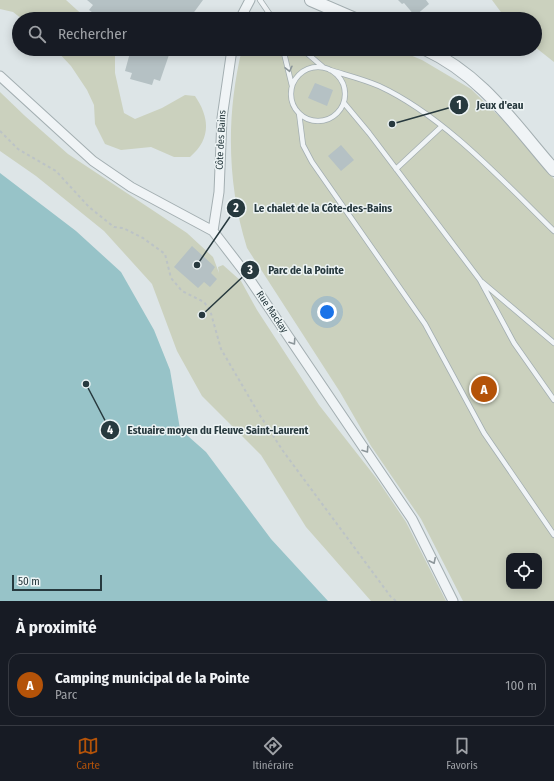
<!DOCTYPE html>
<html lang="fr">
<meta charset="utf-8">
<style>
:root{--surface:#171b24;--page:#20242c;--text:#f1f3f6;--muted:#9ea1a6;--line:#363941;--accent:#b45309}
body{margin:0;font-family:"Fira Sans Condensed",sans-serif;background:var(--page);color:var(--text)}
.controls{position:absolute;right:12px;bottom:12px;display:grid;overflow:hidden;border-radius:8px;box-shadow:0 2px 10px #0003}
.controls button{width:36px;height:36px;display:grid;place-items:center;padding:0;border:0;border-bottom:1px solid var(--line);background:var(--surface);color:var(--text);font:20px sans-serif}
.scale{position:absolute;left:12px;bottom:10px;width:90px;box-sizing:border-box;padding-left:4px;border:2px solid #27393e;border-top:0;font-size:11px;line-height:14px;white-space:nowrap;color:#27393e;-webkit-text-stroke:3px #edf4f5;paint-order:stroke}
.you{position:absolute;left:327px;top:312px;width:14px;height:14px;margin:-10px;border:3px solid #fff;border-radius:50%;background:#1a73e8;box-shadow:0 0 0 6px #1a73e833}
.badge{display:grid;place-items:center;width:26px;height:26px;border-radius:50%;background:var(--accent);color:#fff;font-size:13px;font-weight:700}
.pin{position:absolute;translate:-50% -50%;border:2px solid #fff;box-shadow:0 1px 4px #0006}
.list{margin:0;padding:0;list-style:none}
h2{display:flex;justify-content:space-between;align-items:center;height:52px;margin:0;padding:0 16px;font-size:17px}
h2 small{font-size:13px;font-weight:400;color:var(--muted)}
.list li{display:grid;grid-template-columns:26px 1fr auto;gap:12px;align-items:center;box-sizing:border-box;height:64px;margin:0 8px 8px;padding:0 8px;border:1px solid var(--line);border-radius:12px}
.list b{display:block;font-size:15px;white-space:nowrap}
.list p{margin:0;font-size:13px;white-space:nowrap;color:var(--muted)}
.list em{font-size:13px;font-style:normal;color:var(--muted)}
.icon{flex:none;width:22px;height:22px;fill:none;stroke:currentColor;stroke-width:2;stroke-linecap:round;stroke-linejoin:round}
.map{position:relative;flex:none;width:554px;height:601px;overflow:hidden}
.search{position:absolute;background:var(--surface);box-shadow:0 2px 10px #0003;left:12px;right:12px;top:12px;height:44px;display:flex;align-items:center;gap:10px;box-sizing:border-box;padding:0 14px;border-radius:22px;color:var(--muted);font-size:15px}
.sheet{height:124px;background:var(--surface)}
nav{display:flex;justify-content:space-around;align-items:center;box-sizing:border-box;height:56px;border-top:1px solid var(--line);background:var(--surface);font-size:11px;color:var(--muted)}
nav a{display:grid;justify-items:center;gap:2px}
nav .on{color:var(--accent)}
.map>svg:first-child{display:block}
.green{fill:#cbd1be;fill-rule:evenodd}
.water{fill:#97c3c8}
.building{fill:#b5c1c4}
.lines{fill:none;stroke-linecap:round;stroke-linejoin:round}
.service-casing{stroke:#a3aeb1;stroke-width:6}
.minor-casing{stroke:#a3aeb1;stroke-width:11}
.tertiary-casing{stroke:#a3aeb1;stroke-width:14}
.path{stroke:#bcc3c6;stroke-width:2;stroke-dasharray:3 3;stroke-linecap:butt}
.service{stroke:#f0f4f6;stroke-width:4.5}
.minor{stroke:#f0f4f6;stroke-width:9}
.tertiary{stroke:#f0f4f6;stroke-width:12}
.oneway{stroke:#8c969a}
.labels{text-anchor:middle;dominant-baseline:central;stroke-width:3;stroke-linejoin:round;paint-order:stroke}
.street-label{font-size:10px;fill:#27393e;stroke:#edf4f5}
.leader{fill:none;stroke:#27393e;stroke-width:1.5}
.callout-dot{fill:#27393e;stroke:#edf4f5;stroke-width:1.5}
.mark-label{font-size:12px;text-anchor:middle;font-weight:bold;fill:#fff}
.callout-label{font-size:11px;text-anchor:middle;font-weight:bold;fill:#27393e;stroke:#edf4f5;stroke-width:3;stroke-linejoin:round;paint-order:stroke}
</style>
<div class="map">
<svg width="554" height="601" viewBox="0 0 554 601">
<rect width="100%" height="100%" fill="#dde5e7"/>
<path class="green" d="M0,0h66l21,19h-65l-9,-7 -13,-3z
M492,0h62v62l-19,-15v-28h-29z
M55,49h60v24l9,40 11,6 27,-11 23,-13 10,1c15,22 16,43 -5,61h-16l-23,-10 -30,3 -16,-6 -10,-20 -1,-19 -7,-15 -16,-24z
M242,49h154l26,11 49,29 35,34 48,56v422h-91l-42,-82 -50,-73 -31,-54 -93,-144c-20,-64 -21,-133 -5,-199zM509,556h30v30h-30z
M0,92l25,24 43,38 119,79 26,24 6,16 -1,-6 5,-2 18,16 16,29 62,95 58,74 29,43 40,79h-75l-65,-74 -45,-72 -59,-59 -25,-45 -25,-67 -48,-53 -68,-55 -36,-25z"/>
<path class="water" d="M0,173l76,58 45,41 33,58 16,40 10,59 26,23 65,87 57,62h-328z"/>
<path class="building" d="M87,0h116l-14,19h-33l-6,-3 -2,3h-46l-13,-9 4,-5z
M398,0h28l3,4 -14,12 -11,-13 -2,1z
M131,49h40l-11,32 -6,-2 -2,6 -22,-6 2,-6 -7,-2z
M315,83l18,7 -6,16 -19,-8z
M341,145l13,15 -13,11 -13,-15z
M192,246l23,21 -4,6 6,6 -7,8 -6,-5 -6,6 -24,-21z"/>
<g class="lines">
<g class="service-casing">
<path id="service" d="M260,0l13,19
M283,49l9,37
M302,49l21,18
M291 94a27 27 0 1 1 54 0a27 27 0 1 1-54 0Z
M330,70c16,5 33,9 49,16 65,30 124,95 175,145
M344,103l25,30 111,147 34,63 40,57
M299,113l4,32 9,17 113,162 59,109 70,102
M396,169l45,-42
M482,282l72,61"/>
</g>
<g class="minor-casing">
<path id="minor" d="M240,19l10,-19
M0,76l93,85 38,26 82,44 33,43 166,245 41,82
M213,231l6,-39 3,-74 10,-69"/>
</g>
<g class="tertiary-casing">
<path id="tertiary" d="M311,0l44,19
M425,49c58,27 88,74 129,121"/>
</g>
<path class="path" d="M0,131l18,18 38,22 33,36 25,20 9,1 20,10 22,16 6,24 11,13 22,11 6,8 11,39 38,65 24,37 108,146 5,4"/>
<use href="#service" class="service"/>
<use href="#minor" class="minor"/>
<use href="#tertiary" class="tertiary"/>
</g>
<defs><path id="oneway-chevron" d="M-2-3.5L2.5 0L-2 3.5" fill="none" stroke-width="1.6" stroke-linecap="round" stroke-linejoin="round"/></defs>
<g class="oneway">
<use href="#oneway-chevron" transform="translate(289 69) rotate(77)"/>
<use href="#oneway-chevron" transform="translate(293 342) rotate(56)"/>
<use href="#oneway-chevron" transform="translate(366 450) rotate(56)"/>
<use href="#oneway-chevron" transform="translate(433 561) rotate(64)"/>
</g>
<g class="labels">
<g class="street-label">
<text transform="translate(221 140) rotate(-87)">Côte des Bains</text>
<text transform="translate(272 312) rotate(56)">Rue Mackay</text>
</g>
</g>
<path class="leader" d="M392 124L459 105M197 265L236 208M202 315L250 270M86 384L110 430"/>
<g class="callout-dot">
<circle cx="392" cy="124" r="4"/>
<circle cx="197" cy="265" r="4"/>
<circle cx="202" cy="315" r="4"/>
<circle cx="86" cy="384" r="4"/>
<circle cx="459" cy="105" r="10"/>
<circle cx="236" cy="208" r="10"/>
<circle cx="250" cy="270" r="10"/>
<circle cx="110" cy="430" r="10"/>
</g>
<g class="mark-label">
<text x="459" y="109">1</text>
<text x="236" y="212">2</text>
<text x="250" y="274">3</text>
<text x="110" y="434">4</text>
</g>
<g class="callout-label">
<text x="500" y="109">Jeux d'eau</text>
<text x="323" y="212">Le chalet de la Côte-des-Bains</text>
<text x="306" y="274">Parc de la Pointe</text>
<text x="218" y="434">Estuaire moyen du Fleuve Saint-Laurent</text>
</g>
</svg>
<div class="controls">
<button><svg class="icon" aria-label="locate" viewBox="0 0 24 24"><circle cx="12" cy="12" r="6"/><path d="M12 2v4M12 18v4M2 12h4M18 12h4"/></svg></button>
</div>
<div class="scale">50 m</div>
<div class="you"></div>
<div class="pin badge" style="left:484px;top:389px">A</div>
<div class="search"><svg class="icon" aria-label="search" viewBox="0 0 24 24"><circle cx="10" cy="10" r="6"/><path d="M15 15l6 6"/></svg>Rechercher</div>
</div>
<section class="sheet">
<h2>À proximité<small></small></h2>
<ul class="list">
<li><span class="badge">A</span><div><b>Camping municipal de la Pointe</b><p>Parc</p></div><em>100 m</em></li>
</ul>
</section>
<nav>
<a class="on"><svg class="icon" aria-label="map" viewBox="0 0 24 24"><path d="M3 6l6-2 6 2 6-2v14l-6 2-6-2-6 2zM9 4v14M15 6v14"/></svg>Carte</a>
<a><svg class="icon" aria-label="directions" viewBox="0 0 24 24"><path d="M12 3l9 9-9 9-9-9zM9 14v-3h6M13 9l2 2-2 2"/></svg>Itinéraire</a>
<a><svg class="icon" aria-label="saved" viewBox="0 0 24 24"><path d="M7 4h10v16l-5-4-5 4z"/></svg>Favoris</a>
</nav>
